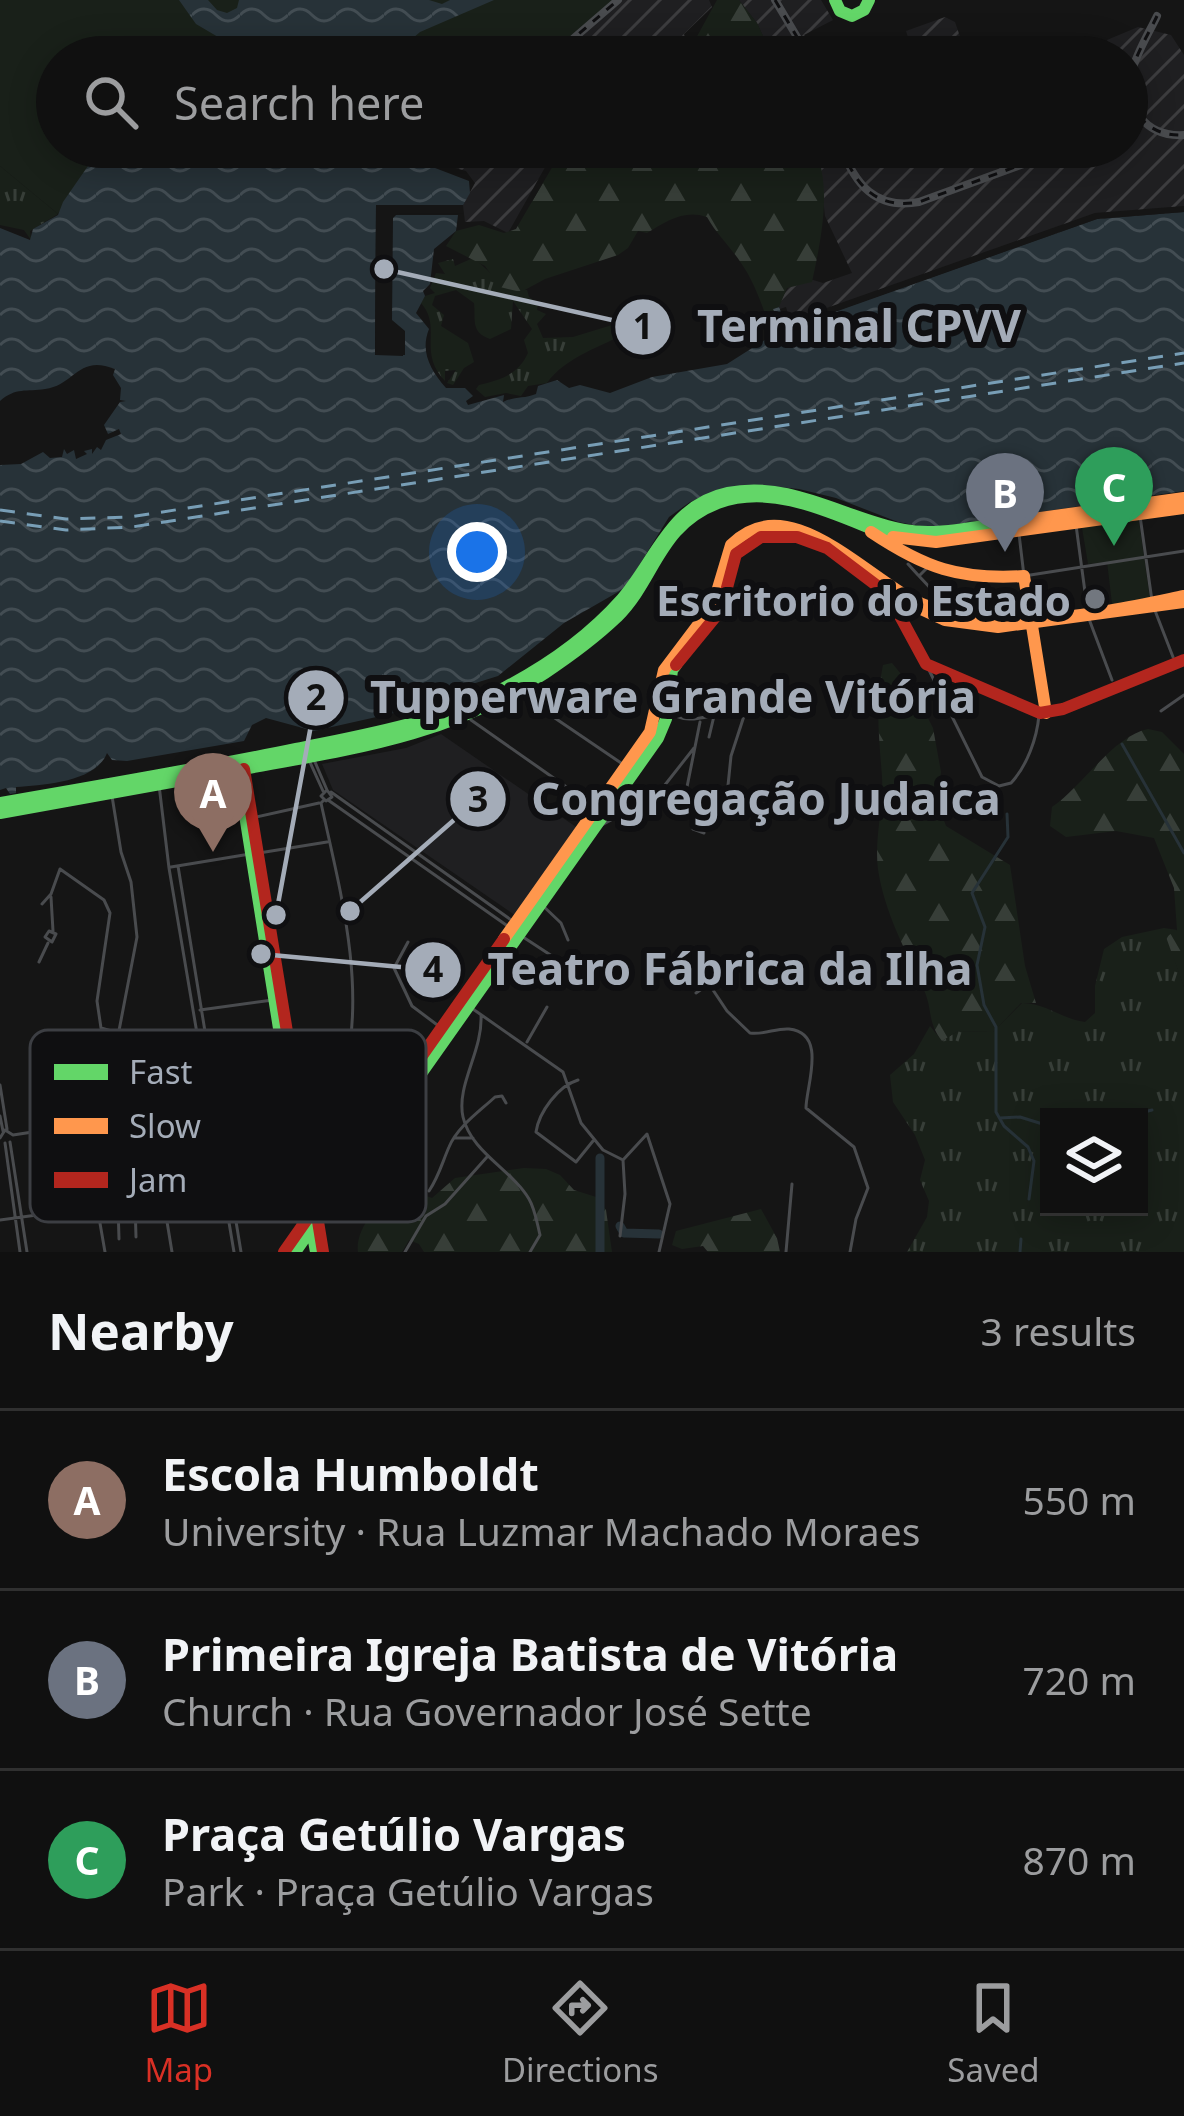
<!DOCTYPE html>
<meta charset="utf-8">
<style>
:root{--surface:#101010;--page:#191919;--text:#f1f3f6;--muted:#9c9d9f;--line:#303030;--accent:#d93025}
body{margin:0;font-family:"Noto Sans",sans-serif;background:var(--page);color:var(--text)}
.controls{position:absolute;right:36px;bottom:36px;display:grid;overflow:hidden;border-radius:0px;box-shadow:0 6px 30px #0003}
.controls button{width:108px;height:108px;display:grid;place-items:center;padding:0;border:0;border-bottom:3px solid var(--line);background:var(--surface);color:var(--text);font:60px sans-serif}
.you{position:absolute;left:477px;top:552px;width:42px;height:42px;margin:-30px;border:9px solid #fff;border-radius:50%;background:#1a73e8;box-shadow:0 0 0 18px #1a73e833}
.badge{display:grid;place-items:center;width:78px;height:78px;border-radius:50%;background:var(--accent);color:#fff;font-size:39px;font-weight:700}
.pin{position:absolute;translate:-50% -99px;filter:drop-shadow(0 3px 6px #0008)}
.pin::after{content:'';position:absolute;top:63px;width:42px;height:36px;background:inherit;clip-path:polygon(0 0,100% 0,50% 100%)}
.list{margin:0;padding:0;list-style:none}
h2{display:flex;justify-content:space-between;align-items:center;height:156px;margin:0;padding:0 48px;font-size:51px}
h2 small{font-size:39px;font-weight:400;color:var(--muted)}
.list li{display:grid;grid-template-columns:78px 1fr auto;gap:36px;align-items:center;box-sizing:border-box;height:180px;padding:0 48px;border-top:3px solid var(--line)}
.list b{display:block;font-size:45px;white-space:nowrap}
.list p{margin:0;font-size:39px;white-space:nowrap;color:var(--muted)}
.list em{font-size:39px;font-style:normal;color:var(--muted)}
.icon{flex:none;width:66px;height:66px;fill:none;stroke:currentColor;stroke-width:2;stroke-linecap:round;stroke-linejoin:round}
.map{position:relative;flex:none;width:1184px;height:1252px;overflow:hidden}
.search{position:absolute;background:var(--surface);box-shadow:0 6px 30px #0003;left:36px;right:36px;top:36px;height:132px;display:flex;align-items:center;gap:30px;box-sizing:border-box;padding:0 42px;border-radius:66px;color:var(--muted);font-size:45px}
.sheet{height:696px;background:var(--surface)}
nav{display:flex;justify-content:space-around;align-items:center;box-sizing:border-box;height:168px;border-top:3px solid var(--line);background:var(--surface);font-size:33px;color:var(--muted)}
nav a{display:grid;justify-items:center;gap:6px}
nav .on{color:var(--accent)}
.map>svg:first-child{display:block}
.built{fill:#1f1f21}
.industrial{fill:url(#industrial-furrows)}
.grass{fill:url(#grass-tufts);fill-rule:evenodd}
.forest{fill:url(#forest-firs)}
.green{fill:#192019}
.water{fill:url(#water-waves)}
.pier{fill:#151515}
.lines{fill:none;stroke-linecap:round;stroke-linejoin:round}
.stream{stroke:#273238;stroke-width:3}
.river{stroke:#273238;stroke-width:9}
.ferry{stroke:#789eb6;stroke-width:3;stroke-dasharray:15 12;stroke-linecap:butt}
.street{stroke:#494b4e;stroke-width:3}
.fast{stroke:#63d668;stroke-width:12}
.slow{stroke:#ff974d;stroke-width:12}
.jam{stroke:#b3261e;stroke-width:12}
.rail-casing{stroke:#494b4e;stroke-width:8}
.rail{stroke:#0f0f11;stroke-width:3;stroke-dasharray:9;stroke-linecap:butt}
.poi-dot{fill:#72777f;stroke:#0f0f11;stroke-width:4.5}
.labels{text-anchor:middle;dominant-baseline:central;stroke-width:12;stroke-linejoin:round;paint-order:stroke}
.poi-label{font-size:42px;font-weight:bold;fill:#a4acb8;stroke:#0f0f11;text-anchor:end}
.key{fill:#0f0f11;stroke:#3c3e43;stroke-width:3}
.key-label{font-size:33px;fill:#a4acb8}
.leader{fill:none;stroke:#a4acb8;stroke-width:4.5}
.callout-dot{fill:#a4acb8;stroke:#0f0f11;stroke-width:4.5}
.mark-label{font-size:36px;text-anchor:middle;font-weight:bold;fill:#111}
.callout-label{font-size:45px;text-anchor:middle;font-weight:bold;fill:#a4acb8;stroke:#0f0f11;stroke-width:12;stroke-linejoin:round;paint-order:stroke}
</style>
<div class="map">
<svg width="1184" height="1252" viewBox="0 0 1184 1252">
<defs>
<pattern id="industrial-furrows" width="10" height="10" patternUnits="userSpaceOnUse" patternTransform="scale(3)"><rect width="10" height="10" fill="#1f1f21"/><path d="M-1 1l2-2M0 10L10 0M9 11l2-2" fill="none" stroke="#3d3d3f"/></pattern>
<pattern id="grass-tufts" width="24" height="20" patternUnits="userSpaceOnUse" patternTransform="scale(3)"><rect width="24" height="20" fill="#192019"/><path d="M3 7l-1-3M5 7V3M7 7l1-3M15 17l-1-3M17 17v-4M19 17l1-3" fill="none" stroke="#373e38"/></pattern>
<pattern id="forest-firs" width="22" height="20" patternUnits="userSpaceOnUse" patternTransform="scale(3)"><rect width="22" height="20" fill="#192019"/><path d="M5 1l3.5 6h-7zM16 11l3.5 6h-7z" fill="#373e38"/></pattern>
<pattern id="water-waves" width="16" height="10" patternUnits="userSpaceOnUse" patternTransform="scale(3)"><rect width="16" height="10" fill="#273238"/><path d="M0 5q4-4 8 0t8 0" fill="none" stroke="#434d53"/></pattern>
</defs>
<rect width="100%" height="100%" fill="#151515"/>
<path class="built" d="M441,734l138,95 -63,87 -183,-126 -11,-26 84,-16z"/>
<path class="industrial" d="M613,0h96l3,7 -28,27 4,16 -4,2 -20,5 -4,-7 -16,-4 -20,11h-78z
M739,0h82l12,20 -29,15 18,22h-49l-16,-34z
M945,17l10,5 12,35h-97l38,-20 -2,-6z
M1138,27l33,8 13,20v157l-87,7 -310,110 -9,-25 12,-19 23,-5 10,3 29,-10 -27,-57 -6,-57 -6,-12h314v-90h-33l17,-7 -4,-10z
M413,147h143l-8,6v9l-40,71 -24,-12 -19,1 -2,-17 12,-22 -9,-12 -39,-11z"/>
<path class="grass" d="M0,166l58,48 -28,17 1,9 -7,-10 -24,-5z
M473,258c19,13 28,34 54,32l2,7 9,6 -1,7 9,4 -9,10 6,14 30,-1 49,-15h6l4,8c-29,16 -67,27 -85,53l-19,3 -7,10 -15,-3 -21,4 -9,-8 3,-4c21,-5 39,-10 49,-32l-4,-13 8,-11 -19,-28 -2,28 -21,10c-20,-7 -14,-20 -16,-36l-18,-13 -21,6 -3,9 12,10 -3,11 27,17 6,19 -10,6 -11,17 -6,-2 9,-13 -11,1v10c-28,-29 -2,-53 -24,-78l4,-7 10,-3 -5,-5 6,-15 9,1 -7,-11 15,-4 2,7z
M1164,928l13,2 -10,8 17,49v265h-277l20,-35 2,-16 -9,-21 5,-20 -10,-25 -22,-33 -3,-27 24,-21 16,-28 12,15 16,-10 35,1 29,-29c23,0 40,16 63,19l10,-9v-27l9,-37 18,-12zM1049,1117h90v90h-90z"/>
<path class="forest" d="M717,0h22l18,23 16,34h-92l8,-6z
M564,147h249c21,36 7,97 -1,135l-25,6 -8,19 -5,2 4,11 -9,4c-8,-21 -15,-43 -28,-61 -11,-17 -24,-28 -34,-46 -22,-8 -41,4 -60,16l-9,-2 -10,17 -10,7 -73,24 -24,13 -21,-5 -15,-21 -39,-20 10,-15 23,-6 25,8 12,-4z
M892,663l21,26 20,39 8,44 -4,30 9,24 64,39 15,101 11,37h-15l-28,29 -35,-1 -16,10c-15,-19 -9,-31 -18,-51 -18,-38 -40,-79 -46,-121 -4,-30 6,-63 4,-93 -3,-39 -7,-73 1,-111z
M1148,729l14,3 22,22v233l-18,-50 11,-7 -3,-42 -20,-50 -38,-7 -50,6 -16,-11 2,-19c30,-20 61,-71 96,-78z
M524,1168l22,1 14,6 14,15 22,7 10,13 6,42h-188l-5,-8 -10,-4 -7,12h-44c-3,-23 21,-53 45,-59 10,-3 19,2 29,5l23,-20z
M761,1209l16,29 3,14h-72l-5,-6 -21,3 -10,-4 4,-14z"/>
<path class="green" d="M0,0h613l-67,57h-302l-33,-1 -4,-3 -5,4h-32l-4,-4 -4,4h-105v90l94,1 -7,3 -3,10 -10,-9 -34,1 -39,61 -58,-48z
M1138,514l12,85 -38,5 -5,-42 -19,2 -6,-36 4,-5z"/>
<path class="water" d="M179,0h29l9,10 10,3 10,-5 2,-8h190l13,4 8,-4h44l-74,32 -29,25h-189l-7,-14 16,13 10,-1 9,-11 -34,-20z
M151,147h259l12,16 47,18 1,12 -8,14 -86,-1 -1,149 28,1v-22l-11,-12 -1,-102 5,-5h62l-2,16 -22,18 -4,35 -7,7 2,5 -9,17 13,16c-9,22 1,41 17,59h19l8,8 -7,5 2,4 36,-10 -1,7c12,-6 21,-3 33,-8l2,-8 19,-6 12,8 11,-3 30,8 42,-16 75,-13 44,-28 2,-14 5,-2 -5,-11 6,-2 9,21 309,-109 87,-7v279l-254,37 -32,-6 -62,-24 -37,-9 -39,-4 -42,5 -28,12 -21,15 -44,71 -61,35 -66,53 -74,23 -21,12 -89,20 -48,-13 -14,7 -8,16 -117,20 -15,-1 -5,-7c-11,29 -63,32 -91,34v6l-6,1 -4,-6 -6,2v-325l21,-1 22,-12 7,6 12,-1 2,-8 3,5 7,-4 2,9 11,-5 -3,-3 8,-2v5l5,-7 4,3 5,-10 15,-6 -2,-5 -11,5 -4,-9 16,-23 6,-1 -6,-1 1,-12 -8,-13 2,-6c-37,-15 -40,16 -70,20 -19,3 -29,-2 -45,12v-173l30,12 3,-11 25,-14 5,-13 34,-49 35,-1 9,9v-7z"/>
<path class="pier" d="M376,205h87v9l-65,-1 -5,4 -1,103 13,11v24h-30z
M1184,206v6l-87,7 -310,110 -7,-20 6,-2 4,14 305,-108z"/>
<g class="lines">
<path class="stream" d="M1122,744l62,109
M1007,814l1,23 -36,56 13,34 -8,38 7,40 12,22v85l8,14 24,21 6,14 -5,38
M1124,1117l28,-7
M1000,1118l20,-1 29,9
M1020,1252l1,-13"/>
<path class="river" d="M600,1158v94
M620,1226l4,7 35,1"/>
<path class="ferry" d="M0,510l66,9 64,-2 1054,-164
M0,521l66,9 66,-3 1052,-164"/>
<path class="street" d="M1140,516l12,85
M1076,525l11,82
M1019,534l5,42 160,-25
M908,564l10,11
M926,569l-7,7 15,16 40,20
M1154,608l19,49
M1089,619l23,61
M927,666l55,111 17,9 12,-3c16,-17 26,-45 28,-68
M518,693l106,72
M668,711c26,21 51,-7 76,5l-13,40 -6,59
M1161,711l23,-16
M471,720l124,87
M700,722l-15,75 8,11v21l11,4
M709,737l5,-21
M309,748l18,42
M304,749l19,42
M163,777l-4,8 10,83 65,384
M327,790l5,7 -6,4 -5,-5z
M331,792l183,130
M324,800l-3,3c19,87 46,184 23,272
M328,800l181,127
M252,818l67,-15
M600,826l57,-31 37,-47
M259,853l68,-11
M178,866l63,386
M171,867l79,-13
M51,897l2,34
M42,904l9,-10 9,-25 44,31 6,13 -13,88 4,27 49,14 15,9 43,54
M541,904l20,19 7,17
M49,931l7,3 -4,8 -7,-5z
M523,937l29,19
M408,942l-14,26 18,38 28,21
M701,955l8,27
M39,962l9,-19
M696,993l13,-9 18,27 23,22c14,2 26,-5 39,-4 39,4 17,57 17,79l48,39 14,41 -12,31 -6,33
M470,1007l93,65 18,51 22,27 20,10
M200,1010l73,-10
M481,1015c2,36 -25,70 -18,102 8,35 49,53 66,82 6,10 8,24 11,36l-10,17
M527,1042l20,-35
M141,1064l31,188
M578,1080c-20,6 -39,32 -42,52l40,30 17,-21
M353,1084l33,20
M0,1085l7,44
M74,1087l43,-46 20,-104 -6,-55 -10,-30 -9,-56
M297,1092l45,-9 5,3 3,-4 -5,-4 -3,5
M0,1116l3,15
M94,1124l-5,36 16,92
M64,1125l-24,-37 16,-17 45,50 53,31
M381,1137l43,30
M0,1138l5,-8 8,5 275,-42
M454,1138h19
M10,1142l17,110
M5,1143l15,109
M226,1161l74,-3
M271,1183l34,21
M429,1191c10,-15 13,-28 20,-44 8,-20 31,-36 46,-50l7,-1 4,7
M135,1202l1,35
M118,1205l1,34
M279,1208l22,17
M0,1220l221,-30
M620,1236l5,-42 -2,-34 24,-26 23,70 -11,48
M405,1252l21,-36 19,-12 42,-47
M786,1252l6,-68"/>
<path class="fast" d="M835,0l5,11 12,5 12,-6 5,-10
M238,771l71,446
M0,803c99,-17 198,-34 296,-54 72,-15 145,-27 210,-62 42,-22 84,-52 116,-88 34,-39 48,-94 106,-106 63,-13 117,26 176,37 33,6 67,-3 100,-7
M0,813c81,-15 162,-29 243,-44 109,-20 207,-33 302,-96 24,-16 51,-36 72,-56 39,-39 41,-91 101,-114 58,-22 123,15 175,34
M312,1230l4,22
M295,1252l363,-514 8,-19 6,-49 4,-5"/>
<path class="slow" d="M1004,523l180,-25
M871,532c54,36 88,48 153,44l22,137
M893,537l43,5 248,-34
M891,595l54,25 53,7 186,-25
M504,939l146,-207 14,-62 49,-65 18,-60c60,-61 140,41 196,61 79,29 178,6 257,-10"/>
<path class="jam" d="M676,665l45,-55 15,-56 25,-17h36l30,11 61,46 38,70 114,49 23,-4 121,-49
M244,769l79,483
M284,1252l220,-313"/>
<g class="rail-casing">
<path id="rail" d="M775,0l34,57
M1157,16c-14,30 -43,69 -17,101 11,14 27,19 44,18
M552,57l66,-57
M841,147c14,37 34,63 78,55l151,-55"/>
</g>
<use href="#rail" class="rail"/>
</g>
<circle class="poi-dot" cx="1095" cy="599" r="12"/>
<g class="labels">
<g class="poi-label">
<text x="1071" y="599">Escritorio do Estado</text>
</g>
</g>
<rect x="30" y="1030" width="396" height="192" rx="18" class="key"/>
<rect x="54" y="1064" width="54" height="16" fill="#63d668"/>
<rect x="54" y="1118" width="54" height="16" fill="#ff974d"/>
<rect x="54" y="1172" width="54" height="16" fill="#b3261e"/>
<g class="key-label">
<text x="129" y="1084">Fast</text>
<text x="129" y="1138">Slow</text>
<text x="129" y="1192">Jam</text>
</g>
<path class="leader" d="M384 269L643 327M276 915L316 698M350 911L478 799M261 954L433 970"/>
<g class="callout-dot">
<circle cx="384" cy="269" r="12"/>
<circle cx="276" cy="915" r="12"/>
<circle cx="350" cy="911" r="12"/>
<circle cx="261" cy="954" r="12"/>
<circle cx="643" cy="327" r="30"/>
<circle cx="316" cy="698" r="30"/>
<circle cx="478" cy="799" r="30"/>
<circle cx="433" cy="970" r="30"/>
</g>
<g class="mark-label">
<text x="643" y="339">1</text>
<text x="316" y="710">2</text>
<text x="478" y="812">3</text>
<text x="433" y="982">4</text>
</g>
<g class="callout-label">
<text x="859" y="342">Terminal CPVV</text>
<text x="673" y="713">Tupperware Grande Vitória</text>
<text x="766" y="815">Congregação Judaica</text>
<text x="730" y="985">Teatro Fábrica da Ilha</text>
</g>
</svg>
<div class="controls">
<button><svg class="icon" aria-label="layers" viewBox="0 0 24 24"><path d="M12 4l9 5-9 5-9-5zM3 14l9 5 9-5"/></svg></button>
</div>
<div class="you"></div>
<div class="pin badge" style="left:213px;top:852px;background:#8d6e63">A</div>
<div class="pin badge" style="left:1005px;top:552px;background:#6b7280">B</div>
<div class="pin badge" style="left:1114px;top:546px;background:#2e9e5b">C</div>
<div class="search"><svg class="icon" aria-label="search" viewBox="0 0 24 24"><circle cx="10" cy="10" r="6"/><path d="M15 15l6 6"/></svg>Search here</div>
</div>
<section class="sheet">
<h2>Nearby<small>3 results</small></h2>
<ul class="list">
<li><span class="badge" style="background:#8d6e63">A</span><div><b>Escola Humboldt</b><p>University · Rua Luzmar Machado Moraes</p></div><em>550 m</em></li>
<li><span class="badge" style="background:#6b7280">B</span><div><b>Primeira Igreja Batista de Vitória</b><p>Church · Rua Governador José Sette</p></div><em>720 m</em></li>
<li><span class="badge" style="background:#2e9e5b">C</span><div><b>Praça Getúlio Vargas</b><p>Park · Praça Getúlio Vargas</p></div><em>870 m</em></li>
</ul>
</section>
<nav>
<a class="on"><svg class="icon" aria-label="map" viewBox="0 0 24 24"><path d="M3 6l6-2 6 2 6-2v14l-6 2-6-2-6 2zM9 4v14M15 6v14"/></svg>Map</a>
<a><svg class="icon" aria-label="directions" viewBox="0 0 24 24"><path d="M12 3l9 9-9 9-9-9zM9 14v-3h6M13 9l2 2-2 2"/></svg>Directions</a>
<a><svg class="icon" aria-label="saved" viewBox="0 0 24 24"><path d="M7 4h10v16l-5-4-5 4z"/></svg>Saved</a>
</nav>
